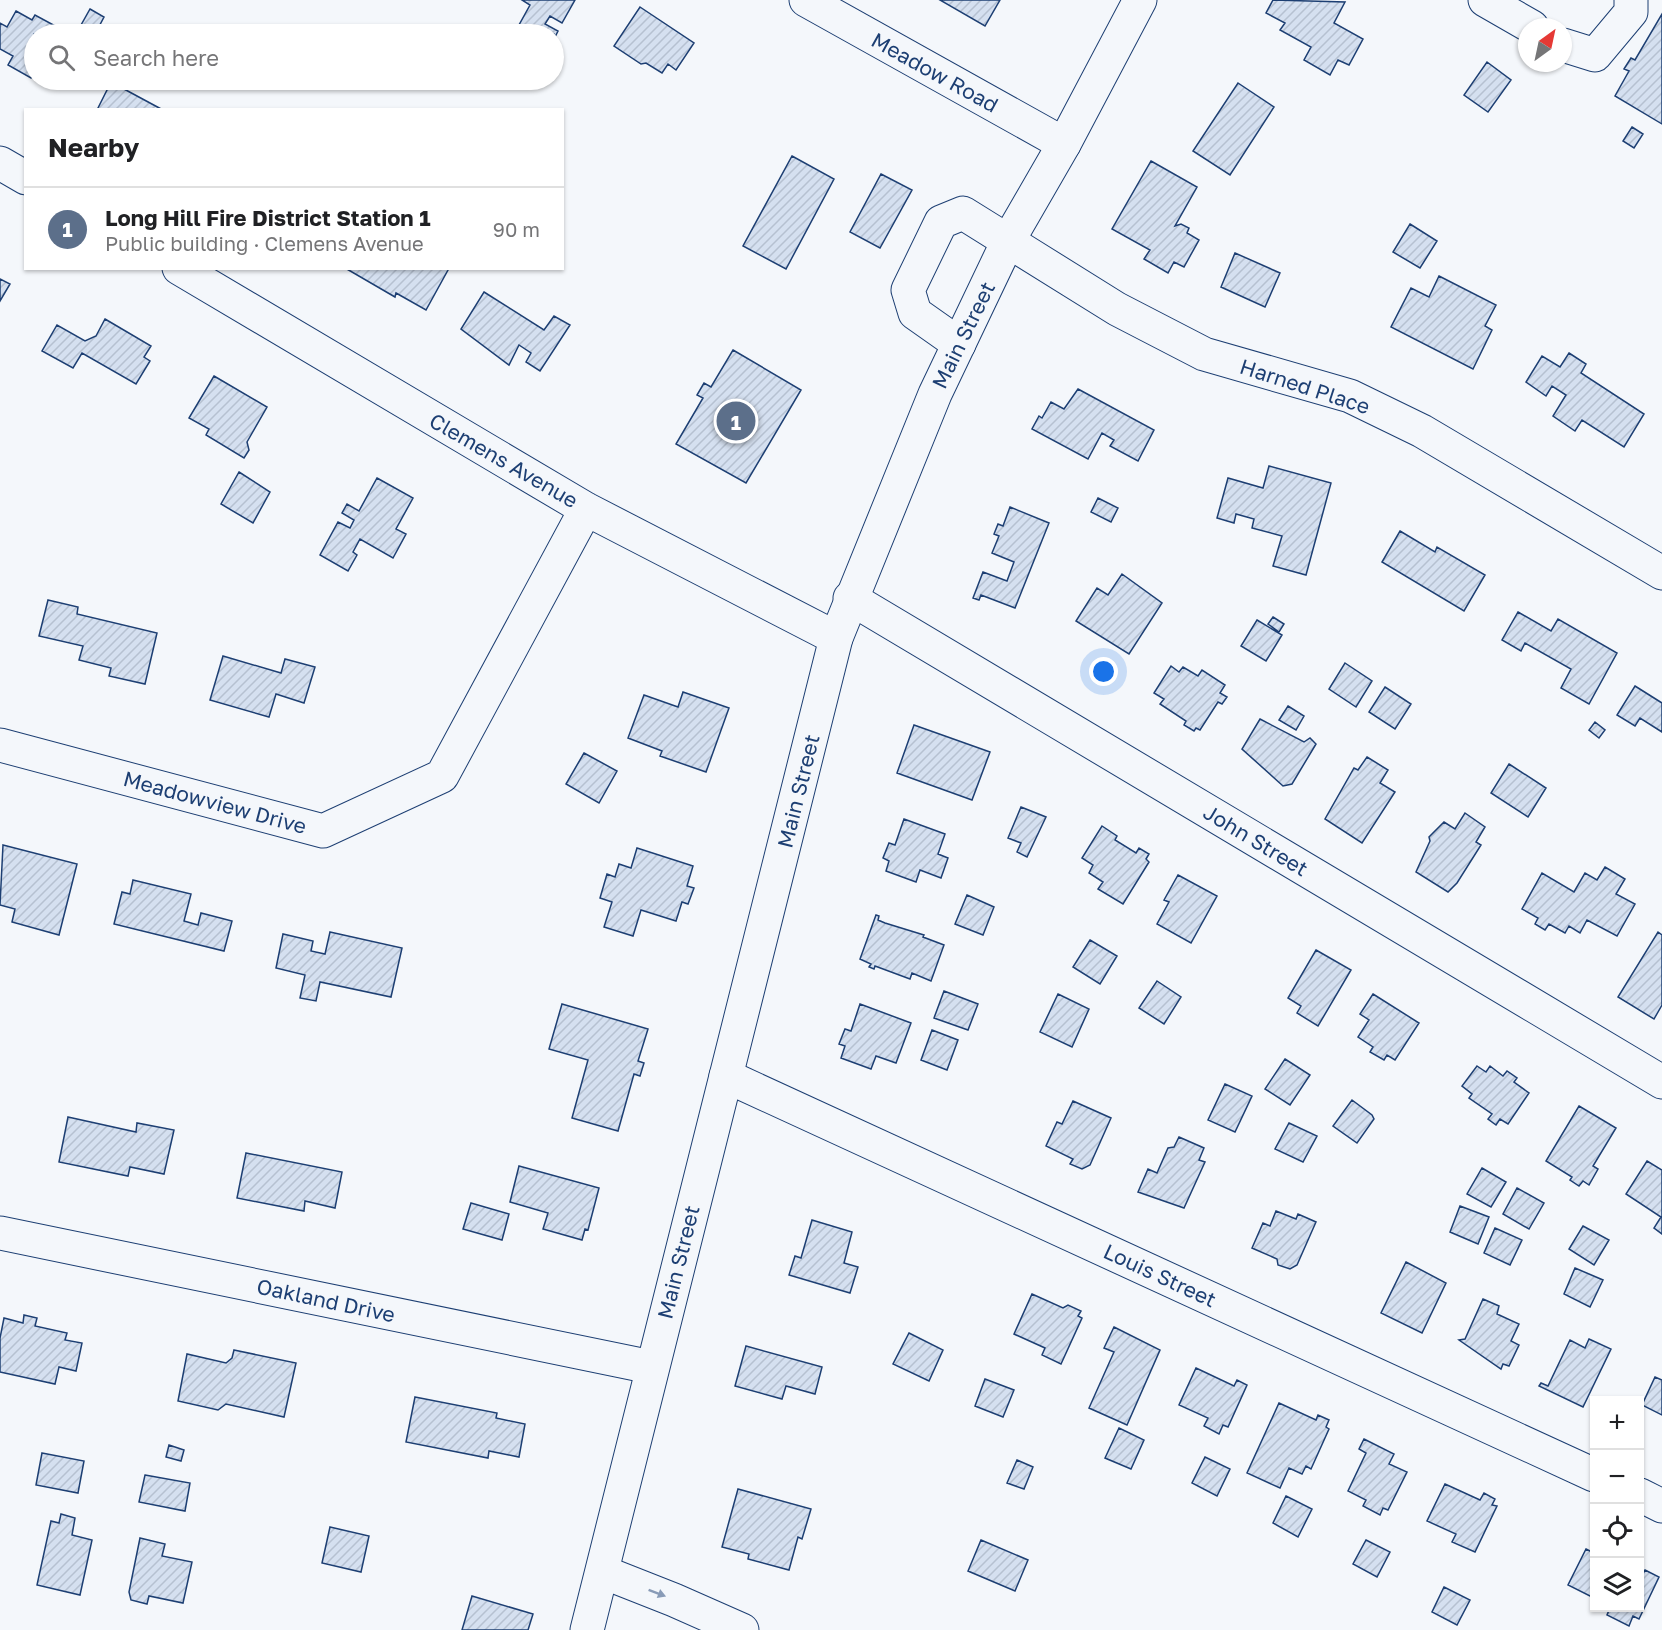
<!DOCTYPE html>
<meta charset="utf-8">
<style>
:root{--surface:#fff;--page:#f2f2f2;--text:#202124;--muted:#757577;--line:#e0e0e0;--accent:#c62828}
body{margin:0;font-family:"Golos Text",sans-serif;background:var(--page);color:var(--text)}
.controls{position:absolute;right:18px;bottom:18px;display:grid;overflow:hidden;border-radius:0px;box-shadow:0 2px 4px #0004}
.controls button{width:54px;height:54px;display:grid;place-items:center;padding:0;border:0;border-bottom:2px solid var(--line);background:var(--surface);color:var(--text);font:30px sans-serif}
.compass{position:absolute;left:1518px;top:18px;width:54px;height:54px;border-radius:50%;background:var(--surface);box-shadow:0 2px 4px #0004;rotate:33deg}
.you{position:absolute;left:1104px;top:672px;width:21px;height:21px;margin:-15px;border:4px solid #fff;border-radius:50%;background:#1a73e8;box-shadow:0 0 0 9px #1a73e833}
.badge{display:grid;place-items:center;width:39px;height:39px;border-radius:50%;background:var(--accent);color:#fff;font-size:20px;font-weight:700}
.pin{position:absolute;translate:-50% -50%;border:3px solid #fff;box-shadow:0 2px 6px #0006}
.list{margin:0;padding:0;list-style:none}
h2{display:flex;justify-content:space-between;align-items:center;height:78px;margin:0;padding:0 24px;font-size:26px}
h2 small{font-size:20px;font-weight:400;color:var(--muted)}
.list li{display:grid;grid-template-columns:39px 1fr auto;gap:18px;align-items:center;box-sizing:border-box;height:84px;padding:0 24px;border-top:2px solid var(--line)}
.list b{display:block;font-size:22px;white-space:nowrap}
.list p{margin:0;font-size:20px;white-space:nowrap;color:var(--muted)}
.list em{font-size:20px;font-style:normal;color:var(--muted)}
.icon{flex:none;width:33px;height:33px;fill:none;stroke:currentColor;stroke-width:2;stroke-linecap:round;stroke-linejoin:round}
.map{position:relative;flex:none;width:1662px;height:1630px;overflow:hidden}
.search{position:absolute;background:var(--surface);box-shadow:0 2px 4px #0004;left:24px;top:24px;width:540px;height:66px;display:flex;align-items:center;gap:15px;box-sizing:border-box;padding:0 21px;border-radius:33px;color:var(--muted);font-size:22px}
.panel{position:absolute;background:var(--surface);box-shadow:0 2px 4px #0004;left:24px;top:108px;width:540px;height:162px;border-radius:0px}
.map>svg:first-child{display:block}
.building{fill:url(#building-hatch);stroke:#1d3f73;stroke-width:1.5}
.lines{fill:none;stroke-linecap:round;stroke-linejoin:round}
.minor-casing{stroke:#1d3f73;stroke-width:35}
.major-casing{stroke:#1d3f73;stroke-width:35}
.minor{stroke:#f4f7fb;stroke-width:33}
.major{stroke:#f4f7fb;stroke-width:33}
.oneway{fill:#889bb7}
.labels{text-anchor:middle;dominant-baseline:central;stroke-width:4.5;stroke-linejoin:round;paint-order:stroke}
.street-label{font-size:21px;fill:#1d3f73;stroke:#f4f7fb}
</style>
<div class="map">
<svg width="1662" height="1630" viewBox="0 0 1662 1630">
<defs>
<pattern id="building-hatch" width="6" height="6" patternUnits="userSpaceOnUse" patternTransform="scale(1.5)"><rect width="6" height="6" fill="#d5e0f0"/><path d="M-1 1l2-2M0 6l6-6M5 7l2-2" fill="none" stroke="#b6c1d1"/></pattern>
</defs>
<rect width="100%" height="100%" fill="#f4f7fb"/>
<path class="building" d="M522,0h53l-13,23 -12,-7 -5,8 13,7 -4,8v-5h-40l16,-29z
M940,0h60l-15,26z
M1273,0l72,2 -11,21 29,16 -14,26 -11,-5 -8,15 -26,-15 7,-13 -31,-17 5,-7 -19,-10z
M640,7l54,36 -18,27 -8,-6 -6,9 -16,-10 -5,1 -27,-18z
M90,9l14,8 -9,17h-19z
M16,11l16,9 3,-5 35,19h-36v38l-3,6 -23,-13 5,-9 -13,-7v-26l7,4z
M1662,14v110l-47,-28 14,-25 -5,-2 7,-11 4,2z
M1487,62l24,18 -23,32 -24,-17z
M111,82l52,28h-62l-3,-2z
M1238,83l36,24 -44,68 -37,-24z
M1632,127l11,7 -9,14 -11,-7z
M792,156l42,23 -48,90 -43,-23z
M1151,161l46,26 -22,39 6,-2 8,4 -2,5 12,7 -15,27 -10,-5 -6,11 -24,-14 6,-9 -38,-21z
M881,174l31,16 -32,58 -30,-16z
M1410,224l27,17 -17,27 -27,-16z
M1235,253l45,20 -15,34 -44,-20z
M345,268h100l3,2 -22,40 -30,-17 -1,4z
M1439,276l57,29 -11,21 7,4 -19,39 -82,-42 20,-39 18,9z
M0,279l10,5 -10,17z
M484,292l60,38 10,-14 16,9 -30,46 -14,-9 5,-9 -12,-8 -10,20 -48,-36z
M105,319l46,27 -7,11 6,4 -14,23 -54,-31 -9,15 -31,-17 15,-26 28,16 11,-5z
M733,350l68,40 -55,93 -70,-39 27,-46 -6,-3 7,-12 7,4z
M1569,353l17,11 -5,9 63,41 -20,33 -42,-27 -7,11 -22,-15 13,-21 -14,-9 -6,10 -20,-14 16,-26 18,11z
M214,376l53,31 -20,35 2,8 -5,8 -38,-23 3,-6 -20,-11z
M1078,389l76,41 -16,31 -28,-15 4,-6 -12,-7 -14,26 -56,-30 7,-13 3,2 9,-16 13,7z
M1269,466l62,17 -25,92 -33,-9 9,-30 -30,-8 2,-9 -18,-5 -2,9 -17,-5 11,-40 35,10z
M239,472l31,20 -17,31 -32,-19z
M377,478l36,20 -17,31 10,5 -13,24 -33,-19 -7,13 4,3 -9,16 -28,-16 18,-33 12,6 4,-8 -12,-7 5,-9 12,7z
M1098,498l20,10 -7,14 -20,-10z
M1010,507l39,16 -34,85 -34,-13 -2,5 -6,-2 10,-26 24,9 7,-19 -22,-9 7,-17 -5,-2 4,-10 5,2z
M1400,531l35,21 2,-5 48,28 -21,36 -82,-49z
M1122,574l40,29 -33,51 -53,-33 21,-33 11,7z
M48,600l30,7 -1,7 80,19 -12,51 -36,-8 2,-8 -32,-8 4,-14 -44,-10z
M1518,612l33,19 7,-12 59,34 -28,51 -28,-16 10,-19 -46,-26 -4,8 -19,-11z
M1273,617l11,7 -5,8 -11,-8z
M1257,620l25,15 -16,26 -25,-15z
M223,656l58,17 4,-14 30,8 -11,36 -28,-9 -7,23 -59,-17z
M1345,663l27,18 -16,26 -27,-18z
M1171,666l8,6 4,-5 15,9 4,-6 23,15 -5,8 7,4 -5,7 -4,-2 -18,28 -4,-2 -2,3 -10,-6 2,-4 -26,-17 4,-5 -10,-6z
M1635,686l27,17v29l-22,-14 -5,8 -18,-11z
M1385,687l26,17 -16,25 -26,-17z
M683,692l46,16 -23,64 -46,-16 2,-5 -34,-13 16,-43 34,12z
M1288,706l16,10 -8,14 -17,-10z
M1260,719l44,23 6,-4 6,6 -24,40 -9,2 -41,-37z
M1595,722l10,8 -6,8 -10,-8z
M914,725l76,27 -18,48 -75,-27z
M584,753l33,18 -18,32 -33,-19z
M1367,757l21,13 -8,13 15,9 -33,51 -37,-24 29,-51 4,2z
M1509,764l37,24 -18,29 -37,-24z
M1021,807l25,10 -19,40 -10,-5 4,-9 -13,-5z
M1465,813l20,14 -9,15 5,3 -24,38 -9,9 -32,-20 14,-31 -1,-4 15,-15 11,7z
M904,819l41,15 -7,20 10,4 -7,20 -21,-8 -4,12 -30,-11 3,-10 -6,-3 6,-15 6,2z
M1102,826l15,10 -2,4 21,13 3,-5 10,6 -3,5 3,3 -26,42 -25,-15 5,-7 -14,-9 4,-8 -11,-7z
M3,845l74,19 -18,71 -47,-13 3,-13 -15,-4z
M637,848l56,18 -6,20 7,2 -6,16 -6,-2 -6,19 -35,-11 -8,26 -29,-9 8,-25 -12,-4 7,-24 8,3 4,-13 12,4z
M1605,867l20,12 -9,15 19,10 -18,32 -30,-16 -7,13 -11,-7 -4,7 -16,-9 -4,6 -10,-6 3,-6 -16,-9 20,-36 32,19 11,-19 12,7z
M1178,875l39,21 -26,47 -34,-19 12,-22 -5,-2z
M133,880l58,14 -7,27 14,4 3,-12 31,8 -8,30 -110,-27 8,-32 8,2z
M967,895l27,12 -11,28 -28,-11z
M876,915l3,1 -1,4 7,3 39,12 -1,2 21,8 -13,36 -19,-8 -2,6 -35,-13 -1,3 -5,-2 2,-3 -11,-5z
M330,932l72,16 -11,49 -71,-15 -4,19 -16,-3 5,-23 -29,-7 7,-34 30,7 -2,10 14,3z
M1658,932l4,3v70l-8,14 -36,-22z
M1090,940l27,16 -17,28 -27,-17z
M1316,950l35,20 -33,56 -21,-13 4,-7 -13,-8z
M1157,981l24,16 -17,27 -25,-16z
M944,991l34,13 -10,26 -34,-12z
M1058,994l31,15 -17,38 -32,-15z
M1373,994l46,29 -24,37 -8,-5 -3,5 -14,-8 3,-5 -15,-10 11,-17 -9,-6z
M562,1004l86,25 -10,32 6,2 -4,13 -6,-2 -16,57 -46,-13 16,-58 -39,-11z
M860,1004l51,19 -15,40 -20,-7 -5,13 -30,-11 4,-12 -6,-2 6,-15 6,2z
M932,1030l26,10 -11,30 -26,-10z
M1285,1059l25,16 -20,30 -25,-16z
M1477,1066l9,6 4,-6 13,10 4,-5 10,7 -3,4 15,11 -21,31 -8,-5 -4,6 -8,-6 4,-5 -23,-16 3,-4 -10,-8z
M1225,1084l27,12 -17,36 -27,-12z
M1352,1100l20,15 2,4 -17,24 -24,-17z
M1073,1101l38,17 -21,47 -8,4 -12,-5 3,-5 -27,-13 11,-24 5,2z
M1579,1106l37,22 -23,38 5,3 -9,16 -6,-4 -4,5 -9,-6 2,-3 -26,-16z
M68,1117l68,15 1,-9 37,7 -10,44 -34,-7 -2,9 -69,-14z
M1289,1123l28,13 -14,26 -28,-13z
M1179,1137l25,11 -5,12 6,2 -21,46 -46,-16 10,-23 9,4 11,-25 6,-1z
M246,1153l96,19 -7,36 -30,-7 -1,10 -67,-13z
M1647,1161l15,9v64l-8,-6 7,-11 -35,-23z
M519,1166l80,22 -11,42 -3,-1 -3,11 -39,-11 5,-16 -38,-11z
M1482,1168l24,14 -15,25 -24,-13z
M1517,1188l27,15 -15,26 -26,-15z
M471,1203l38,11 -7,26 -39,-11z
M1460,1206l29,11 -11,27 -28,-12z
M1276,1211l20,8 2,-5 18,8 -19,43 -7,4 -12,-4 -1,-6 -25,-11 11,-25 7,3z
M812,1220l40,12 -8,31 14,4 -8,26 -61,-18 6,-19 6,2z
M1583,1226l26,14 -15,25 -25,-16z
M1495,1228l27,12 -12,25 -26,-12z
M1406,1262l40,21 -24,50 -41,-20z
M1575,1268l28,12 -13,27 -26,-13z
M1032,1294l31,14 5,-3 13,6 -3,5 4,2 -21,46 -19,-9 3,-7 -31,-14z
M1483,1299l16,7 -2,8 22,10 -8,17 8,4 -10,21 -6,-2 -2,5 -42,-29 6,-1z
M24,1315l13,3 -2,8 32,7 -2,7 17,3 -6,28 -17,-4 -4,17 -55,-12v-34l4,-20 19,5z
M1114,1327l46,23 -33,75 -38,-17 25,-56 -10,-4z
M909,1333l34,17 -14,31 -36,-17z
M1589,1339l22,10 -28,58 -44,-21 2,-3 7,3 22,-46 15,8z
M746,1346l76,21 -7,27 -29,-8 -4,13 -47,-13z
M234,1350l62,13 -12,54 -58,-13 -8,6 -40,-9 9,-47 39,9 6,-5z
M1196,1368l38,18 3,-6 10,5 -19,42 -5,-2 -4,9 -15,-8 4,-8 -29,-13z
M1655,1377l7,3v35l-20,-10z
M985,1379l29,11 -11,27 -28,-11z
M415,1397l82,16 -1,5 29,6 -6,33 -30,-6 -1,7 -82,-16z
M1279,1403l37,17 2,-5 11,5 -3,7 3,2 -18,40 -5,-3 -4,8 -13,-6 -9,20 -33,-15z
M1119,1428l25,12 -13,29 -26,-11z
M1364,1439l30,15 -5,10 18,8 -19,38 -5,-2 -3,7 -17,-9 3,-6 -18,-9 18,-38 -7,-4z
M169,1445l15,5 -3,11 -15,-4z
M42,1453l42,8 -6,32 -42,-8z
M1205,1457l25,12 -13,27 -25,-13z
M1017,1460l16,7 -9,22 -17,-6z
M145,1475l45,8 -5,28 -46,-9z
M1445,1484l35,16 4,-7 11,6 -3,6 5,1 -22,46 -23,-10 4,-8 -29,-13z
M738,1489l73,20 -9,30 -4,-2 -9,33 -41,-11 1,-5 -27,-7z
M1286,1496l26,13 -14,28 -25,-14z
M61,1514l14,4 -3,17 20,5 -12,55 -43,-10 14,-64 8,2z
M330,1527l39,9 -8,36 -39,-9z
M140,1538l25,6 -3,12 30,6 -9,41 -34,-7 -2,8 -16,-4 -2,-8z
M981,1540l47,20 -13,31 -47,-20z
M1366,1540l24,12 -13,25 -24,-13z
M1586,1549l8,4v45l-26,-13z
M1645,1570l14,7 -20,42 -6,-3 -4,10 -22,-11 3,-7h30v-33l2,1z
M1444,1587l26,13 -13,25 -25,-13z
M472,1596l61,18 -5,16h-66z"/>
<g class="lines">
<g class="minor-casing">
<path id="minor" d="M806,0l258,144
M1485,0l47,27
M1563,45l32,10 36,-43v-12
M0,163l26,15
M179,268l407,241 250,129
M959,344l-44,-31 -7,-23 33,-68 22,-9 154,96 87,45 146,42 72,35 240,142
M850,598l812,484
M0,745l323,86 119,-55 144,-267
M726,1076l868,399
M0,1233l651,134
M1640,1495l22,11
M603,1572l71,28 68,30"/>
</g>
<g class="major-casing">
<path id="major" d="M587,1630l249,-992 99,-244 73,-153 56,-97 76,-144"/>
</g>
<use href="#minor" class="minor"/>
<use href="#major" class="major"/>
</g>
<defs><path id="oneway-solid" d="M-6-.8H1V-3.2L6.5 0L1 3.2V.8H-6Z" transform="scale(1.5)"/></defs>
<use class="oneway" href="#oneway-solid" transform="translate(657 1593) rotate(21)"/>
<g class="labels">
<g class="street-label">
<text transform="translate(935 72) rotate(29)">Meadow Road</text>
<text transform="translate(963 335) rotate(-64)">Main Street</text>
<text transform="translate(1305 386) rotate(18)">Harned Place</text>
<text transform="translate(504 460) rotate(30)">Clemens Avenue</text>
<text transform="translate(798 791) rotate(-76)">Main Street</text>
<text transform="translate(215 802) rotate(15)">Meadowview Drive</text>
<text transform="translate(1256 840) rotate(31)">John Street</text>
<text transform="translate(678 1262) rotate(-76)">Main Street</text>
<text transform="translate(1160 1275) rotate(25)">Louis Street</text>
<text transform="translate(326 1300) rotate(12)">Oakland Drive</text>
</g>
</g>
</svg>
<div class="controls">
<button>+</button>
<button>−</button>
<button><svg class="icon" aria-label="locate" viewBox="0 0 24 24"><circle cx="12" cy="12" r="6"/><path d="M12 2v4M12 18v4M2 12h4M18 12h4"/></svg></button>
<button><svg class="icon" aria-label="layers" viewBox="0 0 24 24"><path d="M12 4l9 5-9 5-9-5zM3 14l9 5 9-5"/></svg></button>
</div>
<svg class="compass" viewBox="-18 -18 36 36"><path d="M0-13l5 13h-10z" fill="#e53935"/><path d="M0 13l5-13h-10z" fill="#757577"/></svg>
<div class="you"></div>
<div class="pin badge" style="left:736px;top:421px;background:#5c6f8a">1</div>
<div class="search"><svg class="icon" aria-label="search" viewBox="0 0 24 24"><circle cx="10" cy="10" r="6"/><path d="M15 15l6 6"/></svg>Search here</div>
<section class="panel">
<h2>Nearby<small></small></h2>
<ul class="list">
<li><span class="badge" style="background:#5c6f8a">1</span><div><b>Long Hill Fire District Station 1</b><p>Public building · Clemens Avenue</p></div><em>90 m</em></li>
</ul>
</section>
</div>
